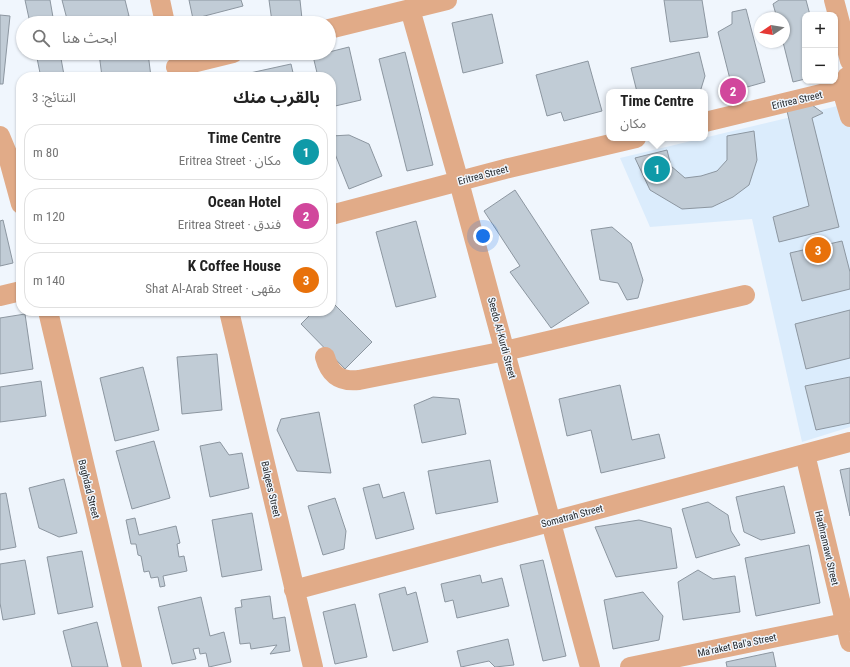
<!DOCTYPE html>
<html lang="ar">
<meta charset="utf-8">
<style>
:root{--surface:#fff;--page:#f6f6f6;--text:#222;--muted:#767676;--line:#e0e0e0;--accent:#2563eb}
body{margin:0;font-family:"Roboto Condensed","Noto Sans Arabic",sans-serif;background:var(--page);color:var(--text);direction:rtl}
.controls{position:absolute;right:12px;top:12px;display:grid;overflow:hidden;border-radius:8px;box-shadow:0 1px 3px #0004}
.controls button{width:36px;height:36px;display:grid;place-items:center;padding:0;border:0;border-bottom:1px solid var(--line);background:var(--surface);color:var(--text);font:20px sans-serif}
.compass{position:absolute;left:754px;top:12px;width:36px;height:36px;border-radius:50%;background:var(--surface);box-shadow:0 1px 3px #0004;rotate:258deg}
.you{position:absolute;left:483px;top:236px;width:14px;height:14px;margin:-10px;border:3px solid #fff;border-radius:50%;background:#1a73e8;box-shadow:0 0 0 6px #1a73e833}
.badge{display:grid;place-items:center;width:26px;height:26px;border-radius:50%;background:var(--accent);color:#fff;font-size:13px;font-weight:700}
.pin{position:absolute;translate:-50% -50%;border:2px solid #fff;box-shadow:0 1px 4px #0006}
.popup{position:absolute;left:606px;top:89px;width:102px;height:52px;box-sizing:border-box;display:grid;place-content:center;border-radius:8px;background:var(--surface);filter:drop-shadow(0 1px 3px #0005);font-size:13px;white-space:nowrap;color:var(--muted)}
.popup b{font-size:15px;color:var(--text)}
.popup::after{content:'';position:absolute;left:50%;top:100%;margin-left:-8px;border:8px solid transparent;border-top-color:var(--surface)}
.list{margin:0;padding:0;list-style:none}
h2{display:flex;justify-content:space-between;align-items:center;height:52px;margin:0;padding:0 16px;font-size:17px}
h2 small{font-size:13px;font-weight:400;color:var(--muted)}
.list li{display:grid;grid-template-columns:26px 1fr auto;gap:12px;align-items:center;box-sizing:border-box;height:56px;margin:0 8px 8px;padding:0 8px;border:1px solid var(--line);border-radius:16px}
.list b{display:block;font-size:15px;white-space:nowrap}
.list p{margin:0;font-size:13px;white-space:nowrap;color:var(--muted)}
.list em{font-size:13px;font-style:normal;color:var(--muted)}
.icon{flex:none;width:22px;height:22px;fill:none;stroke:currentColor;stroke-width:2;stroke-linecap:round;stroke-linejoin:round}
.map{position:relative;flex:none;width:850px;height:667px;overflow:hidden;direction:ltr}
.search{position:absolute;background:var(--surface);box-shadow:0 1px 3px #0004;left:16px;top:16px;width:320px;height:44px;display:flex;align-items:center;gap:10px;box-sizing:border-box;padding:0 14px;border-radius:22px;color:var(--muted);font-size:15px}
.panel{position:absolute;background:var(--surface);box-shadow:0 1px 3px #0004;left:16px;top:72px;width:320px;height:244px;border-radius:16px;direction:rtl}
.map>svg:first-child{display:block}
.built{fill:#dbecfc}
.building{fill:#c1ccd6;stroke:#8c96a0}
.lines{fill:none;stroke-linecap:round;stroke-linejoin:round}
.minor{stroke:#e1ab88;stroke-width:20}
.labels{text-anchor:middle;dominant-baseline:central;stroke-width:3;stroke-linejoin:round;paint-order:stroke}
.street-label{font-size:10px;fill:#25292d;stroke:#f0f6fd}
</style>
<div class="map">
<svg width="850" height="667" viewBox="0 0 850 667">
<rect width="100%" height="100%" fill="#f0f6fd"/>
<path class="built" d="M850,103v324l-48,15 -50,-223 -102,8 -30,-69z"/>
<path class="building" d="M25,0h25l4,23h-24z
M62,0h63l4,16 -29,7h-32z
M189,0h52l2,6 -50,13z
M269,0h31l2,19 -30,3z
M664,0h38l6,37 -38,5z
M779,0h27l4,15h-5v64l-12,3 -10,-40 1,-24h-7l-4,-14z
M746,9l19,73 -32,9 -15,-59 14,-8v-12z
M492,14l11,49 -40,10 -11,-50z
M0,15l10,1 -7,68h-3z
M349,47l12,53 -30,7v-30h-13l-5,-21z
M405,52l28,113 -26,6 -28,-112z
M699,52l6,24 -5,16h-63l-6,-24z
M36,53h24l4,22 -24,-2z
M99,53h49l3,24h-49z
M588,61l14,50 -38,10 -3,-9 -14,4 -11,-41z
M291,64l3,13h-43l-1,-4z
M812,105l11,8 -11,5 27,109 -60,15 -6,-25 36,-11 -22,-95z
M754,131l3,29 -8,25 -16,12 -21,10 -30,2 -32,-19 -15,-32 32,-8 4,16 14,12 16,-2 16,-5 10,-11v-24z
M349,135l20,9 13,32 -33,13 -18,-45v-8z
M515,190l74,113 -38,25 -41,-56 10,-6 -36,-55z
M3,220l10,43 -13,3v-45z
M416,221l20,76 -40,10 -20,-75z
M612,227l19,16 12,37 -5,18 -11,2 -9,-17 -18,-3 -9,-50z
M842,241l8,31v17l-48,12 -12,-48z
M331,301l41,41 -27,27 -44,-45 13,-13h17z
M850,310v48l-44,11 -11,-45z
M25,314l8,55 -33,5v-56z
M217,354l5,56 -40,4 -5,-57z
M143,367l16,63 -44,11 -15,-63z
M850,377v46l-34,7 -11,-44z
M41,381l5,35 -46,6v-35z
M620,385l12,55 27,-6 6,24 -64,15 -10,-43 -24,6 -8,-37z
M433,397l26,2 7,35 -44,9 -8,-38z
M319,412l12,61 -34,-2 -20,-41 4,-11z
M154,441l16,57 -38,11 -16,-58z
M220,442l9,13 13,-2 7,35 -39,9 -10,-51z
M490,460l8,42 -62,12 -8,-43z
M850,468v48l-10,-46z
M64,479l13,54 -18,4 -20,-9 -10,-40z
M379,484l4,14 21,-6 10,37 -38,10 -13,-51z
M784,486l11,47 -34,7 -17,-8 -8,-35z
M6,493l10,54 -16,3v-56z
M335,498l11,33 -2,18 -21,6 -15,-49z
M708,502l20,13 3,16 9,14 -44,13 -14,-49z
M252,513l10,57 -40,7 -10,-57z
M135,518l4,17 37,-9 4,17 -3,1 2,13 5,-1 3,15 -24,5 2,10 -5,1 -2,-10 -7,1 -2,-7 -5,1 -3,-16 -3,-1 -2,-11h-5l-5,-24z
M639,520l32,8 6,40 -61,9 -21,-50z
M809,545l11,58 -64,13 -11,-58z
M82,551l11,56 -35,7 -11,-57z
M25,560l10,54 -32,6 -3,-17v-39z
M543,560l23,96 -23,5 -23,-96z
M698,570l15,9 22,-3 5,36 -57,8 -5,-38z
M480,575l2,8 20,-5 7,28 -52,12 -4,-18 -8,2 -4,-18z
M405,587l2,8 9,-3 12,50 -35,9 -14,-57z
M643,592l20,24 -4,24 -46,9 -9,-49z
M270,596l3,23 12,-2 5,34 -20,3 7,-9 -26,4 -1,-6 -10,1 -5,-36 7,-1 -1,-7z
M201,597l9,39 14,-4 7,30 -22,5 -3,-14 -6,1 -1,-6 -6,1 3,10 -24,5 -14,-57z
M355,604l12,53 -32,7 -12,-52z
M97,622l11,45h-36l-9,-36z
M508,639l6,26 -19,2 -6,-6 -28,6 -4,-16z
M773,652l3,15h-49l-1,-5z"/>
<g class="lines">
<path class="minor" d="M160,0l5,23
M834,0l16,61
M410,9l49,173 131,485
M329,29l118,-29
M176,67l57,-14
M847,77l-5,13 8,27
M705,122l145,-35
M0,136l7,17 14,51
M331,215l178,-47 127,-30
M0,296l21,-5
M48,311l84,356
M229,311l84,356
M325,357c5,18 16,25 34,23l146,-29 240,-56
M805,454l45,188
M294,590l556,-148
M630,667l215,-44"/>
</g>
<g class="labels">
<g class="street-label">
<text transform="translate(797 100) rotate(-13)">Eritrea Street</text>
<text transform="translate(483 175) rotate(-15)">Eritrea Street</text>
<text transform="translate(502 338) rotate(75)">Seedo Al-Kurdi Street</text>
<text transform="translate(89 489) rotate(76)">Baghdad Street</text>
<text transform="translate(271 489) rotate(77)">Balqees Street</text>
<text transform="translate(572 516) rotate(-15)">Somatrah Street</text>
<text transform="translate(827 548) rotate(77)">Hadhramawt Street</text>
<text transform="translate(737 645) rotate(-12)">Ma'raket Bal'a Street</text>
</g>
</g>
</svg>
<div class="controls">
<button>+</button>
<button>−</button>
</div>
<svg class="compass" viewBox="-18 -18 36 36"><path d="M0-13l5 13h-10z" fill="#e53935"/><path d="M0 13l5-13h-10z" fill="#767676"/></svg>
<div class="you"></div>
<div class="pin badge" style="left:657px;top:169px;background:#0f9aa8">1</div>
<div class="popup"><b>Time Centre</b>مكان</div>
<div class="pin badge" style="left:733px;top:91px;background:#d1479c">2</div>
<div class="pin badge" style="left:818px;top:250px;background:#e8710a">3</div>
<div class="search"><svg class="icon" aria-label="search" viewBox="0 0 24 24"><circle cx="10" cy="10" r="6"/><path d="M15 15l6 6"/></svg>ابحث هنا</div>
<section class="panel">
<h2>بالقرب منك<small>النتائج: 3</small></h2>
<ul class="list">
<li><span class="badge" style="background:#0f9aa8">1</span><div><b>Time Centre</b><p>مكان · Eritrea Street</p></div><em>80 m</em></li>
<li><span class="badge" style="background:#d1479c">2</span><div><b>Ocean Hotel</b><p>فندق · Eritrea Street</p></div><em>120 m</em></li>
<li><span class="badge" style="background:#e8710a">3</span><div><b>K Coffee House</b><p>مقهى · Shat Al-Arab Street</p></div><em>140 m</em></li>
</ul>
</section>
</div>
